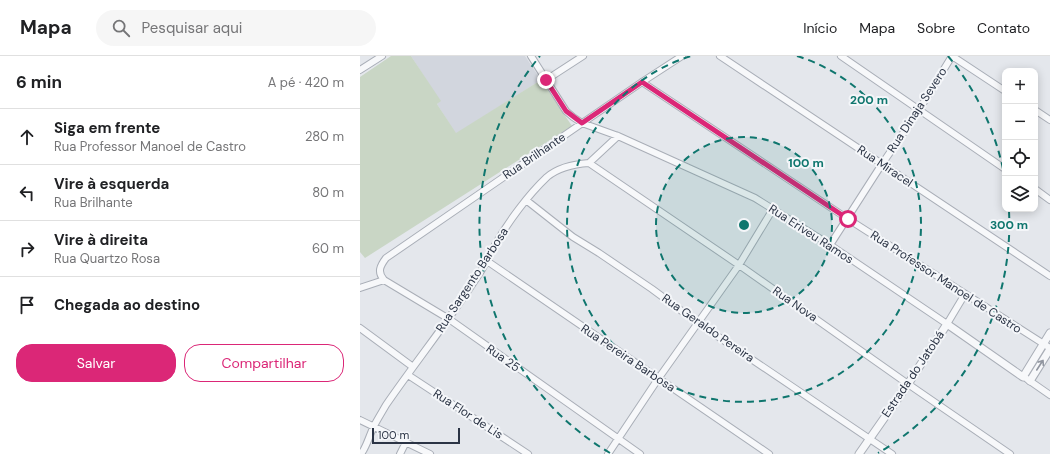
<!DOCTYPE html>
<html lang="pt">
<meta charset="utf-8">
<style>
:root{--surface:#fff;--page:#f6f6f6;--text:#202124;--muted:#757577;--line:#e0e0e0;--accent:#db2777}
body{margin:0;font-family:"DM Sans",sans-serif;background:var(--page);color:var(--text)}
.controls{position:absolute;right:12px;top:12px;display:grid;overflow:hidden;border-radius:8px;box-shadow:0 2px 10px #0003}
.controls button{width:36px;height:36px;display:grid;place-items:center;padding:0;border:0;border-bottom:1px solid var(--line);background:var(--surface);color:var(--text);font:20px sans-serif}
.scale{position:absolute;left:12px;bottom:10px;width:88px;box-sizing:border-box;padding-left:4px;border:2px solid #2b3445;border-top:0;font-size:11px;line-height:14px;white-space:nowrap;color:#2b3445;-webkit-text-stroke:3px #f4f6f9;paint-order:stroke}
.stop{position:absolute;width:12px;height:12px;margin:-9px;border:3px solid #db2777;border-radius:50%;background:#fff}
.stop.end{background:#db2777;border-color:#fff;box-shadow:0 1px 4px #0008}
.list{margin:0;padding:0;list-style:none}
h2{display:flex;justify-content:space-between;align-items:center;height:52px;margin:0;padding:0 16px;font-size:17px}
h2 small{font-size:13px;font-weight:400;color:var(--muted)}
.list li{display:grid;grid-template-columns:26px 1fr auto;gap:12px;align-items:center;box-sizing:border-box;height:56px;padding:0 16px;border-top:1px solid var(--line)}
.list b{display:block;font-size:15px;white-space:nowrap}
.list p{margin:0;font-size:13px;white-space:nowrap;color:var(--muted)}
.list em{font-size:13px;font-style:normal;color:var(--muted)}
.actions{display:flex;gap:8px;padding:12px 16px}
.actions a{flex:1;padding:9px 0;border:1px solid var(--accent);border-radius:16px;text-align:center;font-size:14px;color:var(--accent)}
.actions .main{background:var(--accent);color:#fff}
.icon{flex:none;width:22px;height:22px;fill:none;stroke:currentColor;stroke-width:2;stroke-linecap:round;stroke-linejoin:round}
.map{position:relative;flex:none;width:690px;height:398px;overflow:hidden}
header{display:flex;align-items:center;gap:24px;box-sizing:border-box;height:56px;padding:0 20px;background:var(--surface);border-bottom:1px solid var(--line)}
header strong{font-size:19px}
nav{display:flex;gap:22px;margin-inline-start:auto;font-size:14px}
.search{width:280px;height:36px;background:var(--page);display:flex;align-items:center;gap:10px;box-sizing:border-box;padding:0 14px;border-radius:22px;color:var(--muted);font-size:15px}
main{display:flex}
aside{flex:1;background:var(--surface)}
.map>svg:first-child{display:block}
.built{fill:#d2d6de}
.green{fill:#c9d6c5}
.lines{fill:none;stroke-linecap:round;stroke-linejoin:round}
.minor-casing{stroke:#a9aeb7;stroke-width:8}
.tertiary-casing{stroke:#a9aeb7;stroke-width:9}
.minor{stroke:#f7f8fa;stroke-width:6}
.tertiary{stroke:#f7f8fa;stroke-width:7}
.oneway{stroke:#9196a0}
.route{stroke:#db2777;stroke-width:5}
.ring{fill:none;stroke:#0f766e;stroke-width:2;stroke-dasharray:7 5}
.labels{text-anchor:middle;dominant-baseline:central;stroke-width:4;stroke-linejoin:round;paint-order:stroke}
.street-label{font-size:12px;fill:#2b3445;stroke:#f4f6f9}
.centre{fill:#0f766e;stroke:#f4f6f9;stroke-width:2}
.ring-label{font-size:12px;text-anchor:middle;font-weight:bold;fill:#0f766e;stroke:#f4f6f9;stroke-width:4;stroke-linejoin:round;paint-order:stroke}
</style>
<header>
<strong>Mapa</strong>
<div class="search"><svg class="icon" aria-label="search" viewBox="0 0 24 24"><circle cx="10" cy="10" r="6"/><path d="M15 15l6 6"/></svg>Pesquisar aqui</div>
<nav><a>Início</a><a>Mapa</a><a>Sobre</a><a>Contato</a></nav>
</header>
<main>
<aside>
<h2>6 min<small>A pé · 420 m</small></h2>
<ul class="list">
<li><svg class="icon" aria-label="ahead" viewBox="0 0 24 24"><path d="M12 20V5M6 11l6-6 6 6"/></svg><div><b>Siga em frente</b><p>Rua Professor Manoel de Castro</p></div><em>280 m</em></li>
<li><svg class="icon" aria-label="left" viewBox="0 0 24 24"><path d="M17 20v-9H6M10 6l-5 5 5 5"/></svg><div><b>Vire à esquerda</b><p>Rua Brilhante</p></div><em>80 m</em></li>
<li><svg class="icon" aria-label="right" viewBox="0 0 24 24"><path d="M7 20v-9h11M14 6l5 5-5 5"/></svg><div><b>Vire à direita</b><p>Rua Quartzo Rosa</p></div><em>60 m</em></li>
<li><svg class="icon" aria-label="arrive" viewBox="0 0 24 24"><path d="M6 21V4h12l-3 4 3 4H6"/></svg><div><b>Chegada ao destino</b></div></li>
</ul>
<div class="actions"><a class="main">Salvar</a><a>Compartilhar</a></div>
</aside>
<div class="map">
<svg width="690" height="398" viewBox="0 0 690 398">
<rect width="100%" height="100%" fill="#e4e7ec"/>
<path class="built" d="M51,0h114l16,24 -85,54 -19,-30 3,-3z"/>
<path class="green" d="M31,0h20l30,45 -4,3 19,29 85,-53 31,46 -207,132 -5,-6v-175z"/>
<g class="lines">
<g class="minor-casing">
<path id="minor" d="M171,0l35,55 7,6 9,6 36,13 137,62 75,47 117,79 18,-30
M360,0l330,220
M481,0l164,113
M592,0l53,35
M0,14l22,-14
M186,24l37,-24
M282,26l206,137 202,129
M675,54l15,10
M229,107l29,-27
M675,133l15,11
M166,144l47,37 26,16 53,36 46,34 194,131
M470,189l52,-81 37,-54 33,-54
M127,205l282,193
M0,232l24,-8
M0,272l53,39
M48,319l120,79
M667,323l23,16
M0,364l70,34
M1,398c6,-8 8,-18 13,-28 3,-6 8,-14 12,-21 31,-45 65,-87 95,-134 5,-8 9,-17 14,-26 13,-23 33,-50 52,-68 12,-10 27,-13 42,-14l150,102 169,119 102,70
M40,398l6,-12
M248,398l50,-75 81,-114 34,-56
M280,398l-191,-135 -65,-39c-7,-8 -4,-14 2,-22l256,-176 40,-26"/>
</g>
<g class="tertiary-casing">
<path id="tertiary" d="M670,325l20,-32
M499,398l49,-70 39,-60 76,53 27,-44"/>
</g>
<use href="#minor" class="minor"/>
<use href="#tertiary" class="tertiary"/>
</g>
<defs><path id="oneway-shaft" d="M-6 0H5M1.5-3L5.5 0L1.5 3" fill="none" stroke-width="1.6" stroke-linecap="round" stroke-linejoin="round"/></defs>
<use class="oneway" href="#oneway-shaft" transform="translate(680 309) rotate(-57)"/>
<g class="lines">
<path class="route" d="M186,24l20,31 16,12 60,-41 206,137"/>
</g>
<circle cx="384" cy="169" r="88" fill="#0f766e" fill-opacity=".12"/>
<g class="ring">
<circle cx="384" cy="169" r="88"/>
<path d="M437 0A177 177 0 1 1 331 0"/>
<path d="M250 397A265 265 0 0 1 180 0M588 0A265 265 0 0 1 645 123M649 155A265 265 0 0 1 518 397"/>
</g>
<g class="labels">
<g class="street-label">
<text transform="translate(557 54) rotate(-57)">Rua Dinaja Severo</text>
<text transform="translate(174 100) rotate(-34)">Rua Brilhante</text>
<text transform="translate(525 110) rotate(34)">Rua Miracel</text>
<text transform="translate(451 178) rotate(33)">Rua Eriveu Ramos</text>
<text transform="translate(112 224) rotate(-57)">Rua Sargento Barbosa</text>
<text transform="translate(586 226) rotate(33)">Rua Professor Manoel de Castro</text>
<text transform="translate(435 248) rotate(35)">Rua Nova</text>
<text transform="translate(348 272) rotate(35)">Rua Geraldo Pereira</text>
<text transform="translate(143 302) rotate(35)">Rua 25</text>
<text transform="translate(268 302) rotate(34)">Rua Pereira Barbosa</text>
<text transform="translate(553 318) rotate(-56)">Estrada do Jatobá</text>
<text transform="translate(108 358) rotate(33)">Rua Flor de Lis</text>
</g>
</g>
<circle cx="384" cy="169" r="6" class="centre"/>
<g class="ring-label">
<text x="509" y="48">200 m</text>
<text x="446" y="111">100 m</text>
<text x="649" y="173">300 m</text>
</g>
</svg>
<div class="controls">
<button>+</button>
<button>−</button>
<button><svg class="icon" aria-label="locate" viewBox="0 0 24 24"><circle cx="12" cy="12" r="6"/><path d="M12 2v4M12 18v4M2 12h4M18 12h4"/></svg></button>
<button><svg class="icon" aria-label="layers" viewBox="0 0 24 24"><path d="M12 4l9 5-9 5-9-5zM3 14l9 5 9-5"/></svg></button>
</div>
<div class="scale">100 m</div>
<div class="stop" style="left:488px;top:163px"></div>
<div class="stop end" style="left:186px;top:24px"></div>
</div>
</main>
